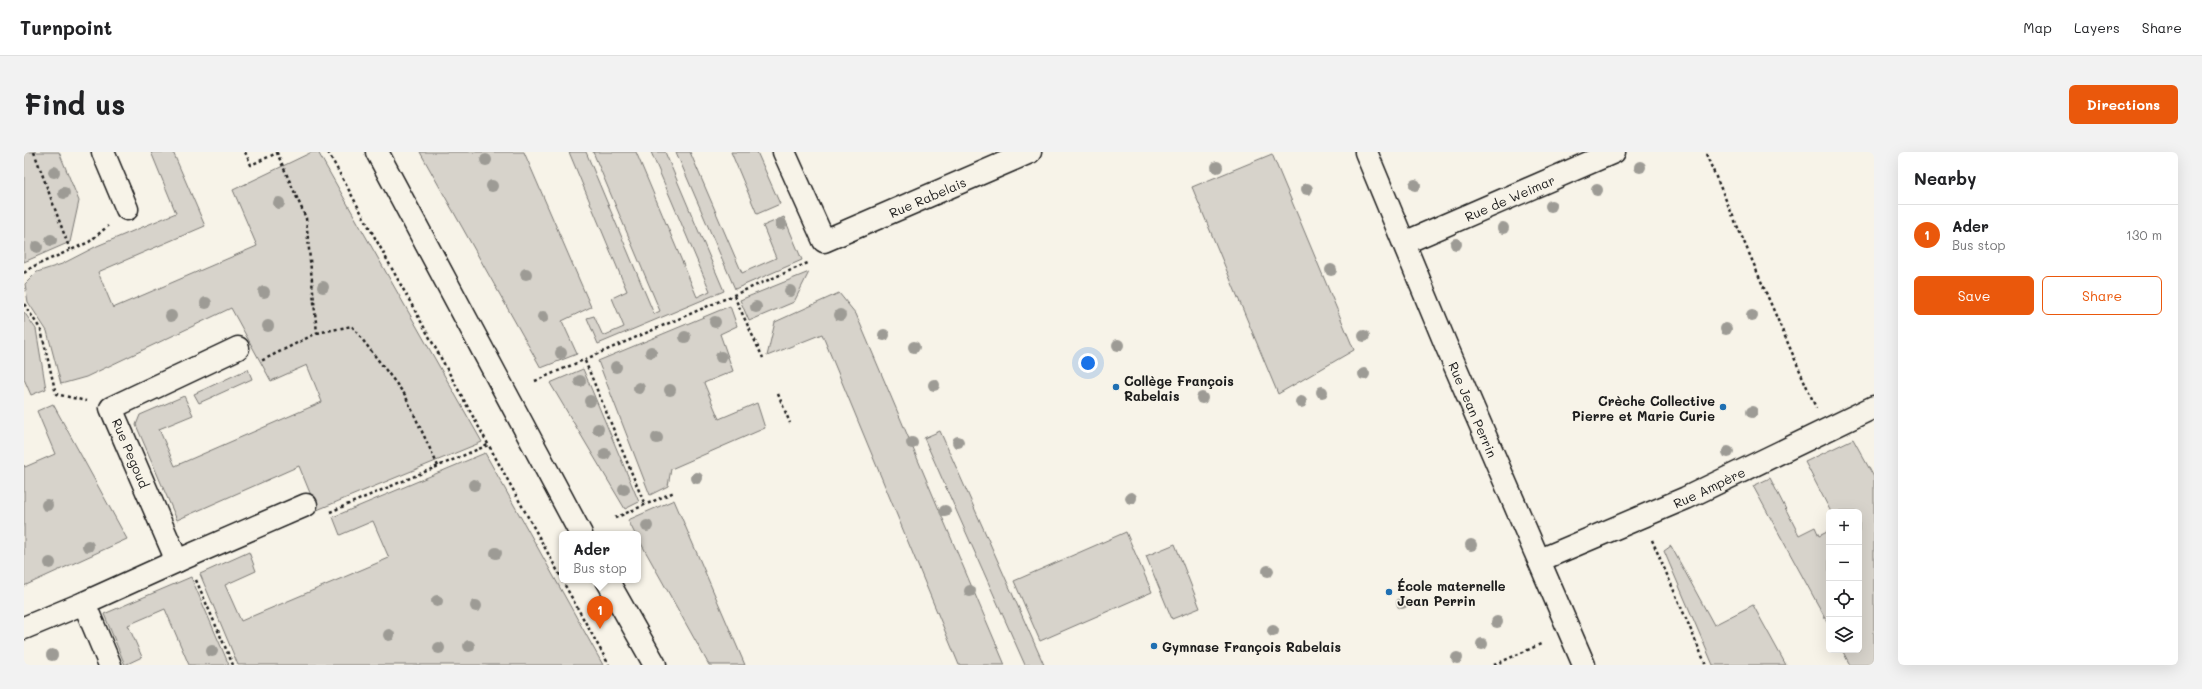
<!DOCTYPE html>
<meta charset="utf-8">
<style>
:root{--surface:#fff;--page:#f2f2f2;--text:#202124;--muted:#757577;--line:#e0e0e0;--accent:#ea580c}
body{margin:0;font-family:Mali,sans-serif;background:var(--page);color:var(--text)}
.controls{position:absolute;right:12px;bottom:12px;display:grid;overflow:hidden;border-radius:6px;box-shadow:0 4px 16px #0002}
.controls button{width:36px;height:36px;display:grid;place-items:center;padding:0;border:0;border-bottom:1px solid var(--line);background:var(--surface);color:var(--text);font:20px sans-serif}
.you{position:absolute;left:1064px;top:211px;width:14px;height:14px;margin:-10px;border:3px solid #fff;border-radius:50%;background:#1a73e8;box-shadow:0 0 0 6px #1a73e833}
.badge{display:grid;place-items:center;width:26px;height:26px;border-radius:50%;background:var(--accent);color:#fff;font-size:13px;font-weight:700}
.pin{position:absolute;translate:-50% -33px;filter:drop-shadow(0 1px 2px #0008)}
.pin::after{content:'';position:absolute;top:21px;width:14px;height:12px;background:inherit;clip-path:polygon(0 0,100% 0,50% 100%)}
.popup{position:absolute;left:535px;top:379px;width:82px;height:52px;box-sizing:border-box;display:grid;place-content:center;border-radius:6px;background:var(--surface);filter:drop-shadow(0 1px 3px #0005);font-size:13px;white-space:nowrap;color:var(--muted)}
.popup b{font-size:15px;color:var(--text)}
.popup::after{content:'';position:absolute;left:50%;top:100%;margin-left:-8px;border:8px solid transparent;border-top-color:var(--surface)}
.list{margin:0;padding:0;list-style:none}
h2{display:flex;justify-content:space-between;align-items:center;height:52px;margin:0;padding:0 16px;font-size:17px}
h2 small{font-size:13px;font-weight:400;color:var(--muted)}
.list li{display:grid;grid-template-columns:26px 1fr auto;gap:12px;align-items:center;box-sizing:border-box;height:60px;padding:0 16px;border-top:1px solid var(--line)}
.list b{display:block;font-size:15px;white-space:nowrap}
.list p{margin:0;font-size:13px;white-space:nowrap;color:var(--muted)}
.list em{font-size:13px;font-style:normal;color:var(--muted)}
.actions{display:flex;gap:8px;padding:12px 16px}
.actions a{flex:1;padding:9px 0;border:1px solid var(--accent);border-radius:6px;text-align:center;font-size:14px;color:var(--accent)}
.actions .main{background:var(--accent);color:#fff}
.icon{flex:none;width:22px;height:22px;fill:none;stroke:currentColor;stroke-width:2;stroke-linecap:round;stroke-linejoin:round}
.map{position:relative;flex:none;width:1850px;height:513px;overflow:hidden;border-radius:6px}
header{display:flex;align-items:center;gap:24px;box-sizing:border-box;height:56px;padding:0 20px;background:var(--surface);border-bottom:1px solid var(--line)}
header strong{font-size:19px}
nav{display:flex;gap:22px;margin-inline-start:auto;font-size:14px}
.intro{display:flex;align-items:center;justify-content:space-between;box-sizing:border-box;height:96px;padding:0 24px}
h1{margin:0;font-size:28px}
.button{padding:10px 18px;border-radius:6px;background:var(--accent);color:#fff;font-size:14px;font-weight:700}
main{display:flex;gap:24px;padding:0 24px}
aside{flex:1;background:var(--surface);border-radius:6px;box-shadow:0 4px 16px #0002}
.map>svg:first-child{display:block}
.green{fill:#d7d3cb;stroke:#7a7874}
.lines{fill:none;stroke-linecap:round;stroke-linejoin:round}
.minor-casing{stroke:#1c1c1c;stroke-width:25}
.primary-casing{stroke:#1c1c1c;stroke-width:25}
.path{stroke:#1c1c1c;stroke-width:2.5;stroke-dasharray:3 3;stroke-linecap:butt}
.minor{stroke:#f7f3e8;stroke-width:22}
.primary{stroke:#f7f3e8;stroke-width:22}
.tree{fill:#9d9b95}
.poi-dot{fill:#1f6fb2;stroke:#f7f3e8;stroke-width:1.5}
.labels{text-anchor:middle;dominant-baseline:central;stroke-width:3.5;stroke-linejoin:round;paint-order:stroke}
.street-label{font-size:13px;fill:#1c1c1c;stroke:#f7f3e8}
.poi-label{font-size:13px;font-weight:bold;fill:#1c1c1c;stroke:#f7f3e8;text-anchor:start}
</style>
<header>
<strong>Turnpoint</strong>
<nav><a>Map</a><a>Layers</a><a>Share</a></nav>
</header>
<div class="intro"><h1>Find us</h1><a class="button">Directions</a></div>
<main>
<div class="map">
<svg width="1850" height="513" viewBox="0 0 1850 513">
<rect width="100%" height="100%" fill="#f7f3e8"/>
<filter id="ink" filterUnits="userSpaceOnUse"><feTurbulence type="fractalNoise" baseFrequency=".025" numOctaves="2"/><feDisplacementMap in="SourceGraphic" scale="8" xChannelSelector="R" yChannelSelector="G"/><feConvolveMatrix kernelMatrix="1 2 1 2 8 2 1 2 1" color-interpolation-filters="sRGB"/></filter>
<g filter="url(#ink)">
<path class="green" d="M0,0h35l20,49 -9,41 -46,20z
M127,0h22l32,74 -107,46 15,36 144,-62 -24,-56 79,-38h6l164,290 -165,68 -18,-44 -122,54 -41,-95 4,-10 44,-19 9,19 -34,14 16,37 147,-64 -15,-37 -36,16 -40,-73 -145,69 -25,7 -14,-53 -19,-29 -3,-18 12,-12 25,-8 35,-18 79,-33z
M396,0h104l67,155 -29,14 15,33 -36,14z
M545,0h17l68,162 6,-3 -67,-159h43l61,145 13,-6 -59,-139h14l59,139 -126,53 -11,-26 7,-2 9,20 21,-9 -12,-29 15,-7z
M652,0h14l52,121 34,-15 -13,-32 21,-9 18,43 -67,29z
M707,0h26l23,52 -23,10z
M1248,2l82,196 -76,44 -86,-207z
M785,120l-15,30 -45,19 -9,-21z
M815,141l17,21 149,351h-46l-137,-331 -55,22 8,-34z
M706,154l7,20 -17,8 13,37 -29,12 15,36 38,-16 8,25 -94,41 -3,17 -18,9 -52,-134z
M0,160l12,17 10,60 -15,6 -7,-16z
M224,217l4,10 -53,24 -5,-9z
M559,217l56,133 -14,7 -75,-126z
M29,252l74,135 -103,47v-121l1,2 30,-13 -18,-43z
M916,279l104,234h-19l-101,-227z
M1829,287l21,38v188h-24l-8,-15h17v-138h-28l-26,-50z
M461,301l118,212h-365l-38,-91 49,-22 7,19 -31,14 16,36 148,-63 -16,-37 -33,14 -7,-18z
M1746,326l29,57 16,-8 4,9 10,-5v94l-76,-139z
M650,348l71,165h-36l-71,-127v-4h-3l-7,-14z
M1102,380l26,60 -112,49 -26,-60z
M1151,392l25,64 -28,11 -26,-63z
M1647,394l43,79 39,-20 33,60h-73l-49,-114z
M167,425l38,88h-40l-24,-56 -37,16 14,32 -17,8 -21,-51z"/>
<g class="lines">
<g class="minor-casing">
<g id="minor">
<path d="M79,0l24,57"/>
<path id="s1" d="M760,0l40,89 206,-89"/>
<path id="s2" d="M1342,0l80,193 138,320"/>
<path id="s3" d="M1380,91l210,-91"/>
<path id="s4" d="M1516,408l146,-62 188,-91"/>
<path d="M153,409l129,-56"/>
<path d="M60,451l26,62"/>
<path d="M0,476l60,-25 93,-42 -66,-153 127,-60"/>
</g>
</g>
<g class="primary-casing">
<path id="primary" d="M353,0l204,382
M583,428l48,85"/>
</g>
<path class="path" d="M10,0l36,98
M221,0l6,13 26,-12 29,65 11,115 -56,28
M304,0l234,427
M1682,2l110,254
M0,121l8,-6 57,-25 19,-16
M710,144l29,62
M0,152l17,26 15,64 30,7
M293,181l35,-7 53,69 33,71
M561,209l60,144
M511,229l275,-119
M754,242l12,29
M306,360l158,-67
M591,366l59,-26
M1628,388l54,125
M172,428l37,85
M538,428l47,85
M1470,513l47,-21"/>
<use href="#minor" class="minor"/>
<use href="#primary" class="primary"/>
</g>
<g class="tree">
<circle cx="462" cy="8" r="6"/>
<circle cx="1193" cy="15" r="6"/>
<circle cx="1616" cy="15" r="6"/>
<circle cx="30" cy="20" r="6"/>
<circle cx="1391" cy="33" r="6"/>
<circle cx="468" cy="34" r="6"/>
<circle cx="1283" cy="37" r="6"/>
<circle cx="1573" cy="38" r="6"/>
<circle cx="40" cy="41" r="6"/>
<circle cx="255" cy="51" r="6"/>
<circle cx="1527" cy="54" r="6"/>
<circle cx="757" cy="72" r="6"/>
<circle cx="1479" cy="76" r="6"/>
<circle cx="27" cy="88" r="6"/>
<circle cx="1432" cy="92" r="6"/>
<circle cx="13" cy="95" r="6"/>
<circle cx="1307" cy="118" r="6"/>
<circle cx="502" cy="122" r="6"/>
<circle cx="299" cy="135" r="6"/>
<circle cx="766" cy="139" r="6"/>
<circle cx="240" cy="140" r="6"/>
<circle cx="182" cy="151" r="6"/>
<circle cx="732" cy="155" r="6"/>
<circle cx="816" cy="163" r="6"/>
<circle cx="147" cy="164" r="6"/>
<circle cx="1728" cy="164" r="6"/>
<circle cx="519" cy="165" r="6"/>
<circle cx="691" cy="170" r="6"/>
<circle cx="244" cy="174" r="6"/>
<circle cx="1702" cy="177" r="6"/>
<circle cx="860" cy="183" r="6"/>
<circle cx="1340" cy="184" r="6"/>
<circle cx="661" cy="185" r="6"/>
<circle cx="1094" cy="193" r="6"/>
<circle cx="890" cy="195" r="6"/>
<circle cx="627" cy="200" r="6"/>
<circle cx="537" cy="201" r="6"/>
<circle cx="697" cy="205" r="6"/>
<circle cx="592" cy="215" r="6"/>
<circle cx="1340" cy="222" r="6"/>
<circle cx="556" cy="229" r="6"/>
<circle cx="910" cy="233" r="6"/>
<circle cx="615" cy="236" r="6"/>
<circle cx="646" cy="238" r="6"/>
<circle cx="1298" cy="240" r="6"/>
<circle cx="1178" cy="246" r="6"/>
<circle cx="566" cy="249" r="6"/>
<circle cx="1277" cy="250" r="6"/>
<circle cx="1728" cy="260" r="6"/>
<circle cx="574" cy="277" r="6"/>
<circle cx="633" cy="286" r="6"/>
<circle cx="934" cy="290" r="6"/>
<circle cx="888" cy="291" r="6"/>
<circle cx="1704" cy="300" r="6"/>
<circle cx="581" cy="302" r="6"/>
<circle cx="673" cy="326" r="6"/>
<circle cx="450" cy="333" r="6"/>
<circle cx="600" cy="337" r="6"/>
<circle cx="1107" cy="346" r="6"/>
<circle cx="23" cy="353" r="6"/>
<circle cx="921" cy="359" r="6"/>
<circle cx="623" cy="374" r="6"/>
<circle cx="1447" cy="393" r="6"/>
<circle cx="64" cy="394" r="6"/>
<circle cx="472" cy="401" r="6"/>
<circle cx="26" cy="411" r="6"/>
<circle cx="1244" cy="419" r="6"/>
<circle cx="946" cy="439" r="6"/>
<circle cx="413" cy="449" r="6"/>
<circle cx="1378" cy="451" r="6"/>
<circle cx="452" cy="454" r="6"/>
<circle cx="1473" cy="470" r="6"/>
<circle cx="1249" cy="479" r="6"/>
<circle cx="365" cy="483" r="6"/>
<circle cx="1458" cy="492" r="6"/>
<circle cx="445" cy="494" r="6"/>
<circle cx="415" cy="496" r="6"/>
<circle cx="188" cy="499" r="6"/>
<circle cx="28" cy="503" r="6"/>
<circle cx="1433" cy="506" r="6"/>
</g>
</g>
<g class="poi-dot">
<circle cx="1092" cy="235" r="4"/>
<circle cx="1699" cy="255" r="4"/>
<circle cx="1365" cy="440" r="4"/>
<circle cx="1130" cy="494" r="4"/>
</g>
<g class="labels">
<g class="street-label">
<text stroke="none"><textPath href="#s1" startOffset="210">Rue Rabelais</textPath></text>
<text stroke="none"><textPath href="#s3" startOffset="115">Rue de Weimar</textPath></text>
<text stroke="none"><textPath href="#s2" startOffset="279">Rue Jean Perrin</textPath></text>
<text transform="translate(107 301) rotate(67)">Rue Pegoud</text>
<text stroke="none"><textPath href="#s4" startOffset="184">Rue Ampère</textPath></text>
</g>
<g class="poi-label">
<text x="1100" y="228">Collège François<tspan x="1100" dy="15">Rabelais</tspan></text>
<text x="1691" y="248" text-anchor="end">Crèche Collective<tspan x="1691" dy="15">Pierre et Marie Curie</tspan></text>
<text x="1373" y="433">École maternelle<tspan x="1373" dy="15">Jean Perrin</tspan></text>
<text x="1138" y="494">Gymnase François Rabelais</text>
</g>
</g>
</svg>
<div class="controls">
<button>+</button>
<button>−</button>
<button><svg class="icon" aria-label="locate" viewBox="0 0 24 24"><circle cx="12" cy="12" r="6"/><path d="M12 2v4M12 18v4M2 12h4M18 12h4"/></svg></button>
<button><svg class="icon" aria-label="layers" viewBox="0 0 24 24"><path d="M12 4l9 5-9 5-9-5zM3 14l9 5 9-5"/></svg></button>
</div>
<div class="you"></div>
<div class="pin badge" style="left:576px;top:477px">1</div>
<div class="popup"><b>Ader</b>Bus stop</div>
</div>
<aside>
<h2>Nearby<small></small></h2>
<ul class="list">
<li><span class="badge">1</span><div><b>Ader</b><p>Bus stop</p></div><em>130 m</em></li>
</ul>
<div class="actions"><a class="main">Save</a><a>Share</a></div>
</aside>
</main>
